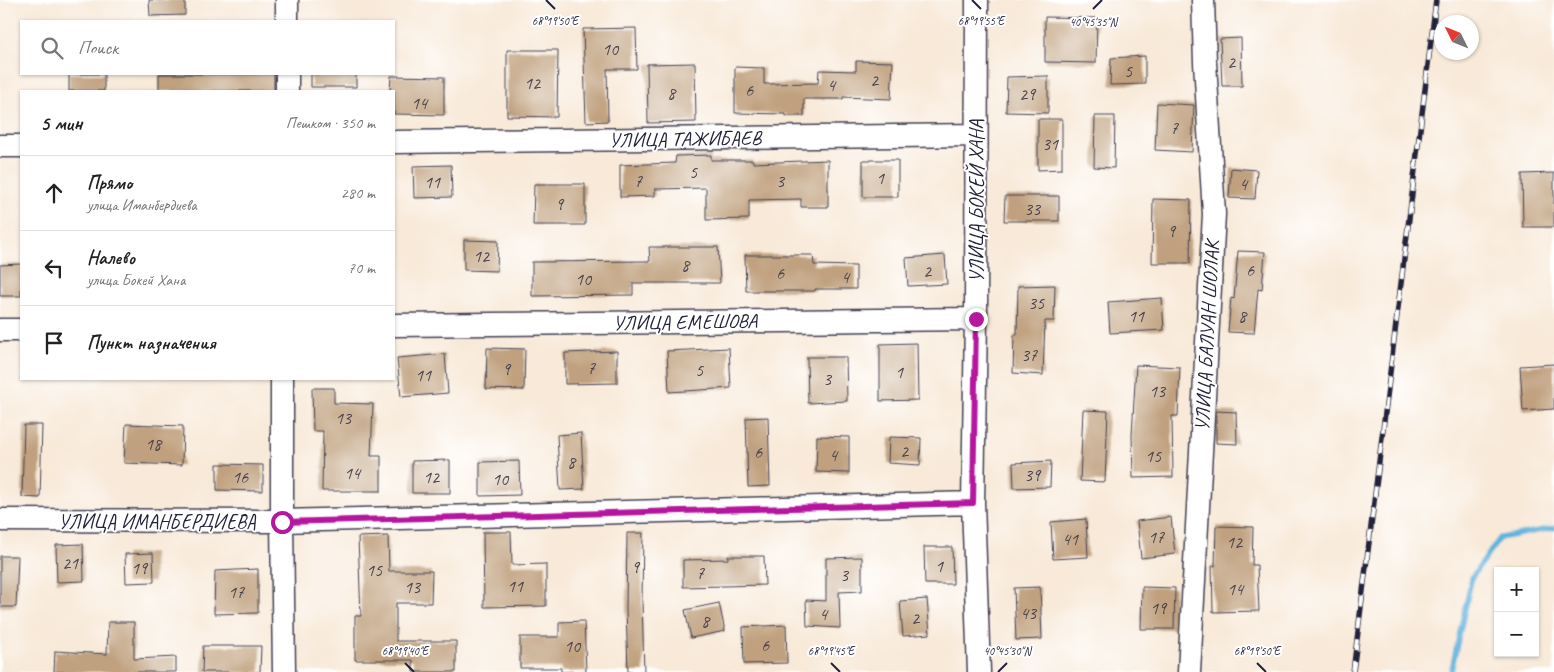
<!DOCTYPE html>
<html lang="ru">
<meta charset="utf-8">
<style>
:root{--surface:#fff;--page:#f2f2f2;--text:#222;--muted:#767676;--line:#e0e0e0}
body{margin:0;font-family:Caveat,sans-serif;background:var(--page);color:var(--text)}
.controls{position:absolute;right:15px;bottom:15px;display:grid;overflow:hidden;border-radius:0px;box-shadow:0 1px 4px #0004}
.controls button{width:45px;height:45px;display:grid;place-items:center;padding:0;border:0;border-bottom:1px solid var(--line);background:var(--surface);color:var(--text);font:25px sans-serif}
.compass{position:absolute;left:1434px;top:15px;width:45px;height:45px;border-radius:50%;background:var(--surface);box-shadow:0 1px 4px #0004;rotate:313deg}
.stop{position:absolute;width:15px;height:15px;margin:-11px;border:4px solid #b5179e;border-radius:50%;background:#fff}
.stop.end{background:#b5179e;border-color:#fff;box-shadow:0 1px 5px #0008}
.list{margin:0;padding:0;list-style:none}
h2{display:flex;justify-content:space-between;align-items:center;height:65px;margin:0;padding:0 20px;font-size:21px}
h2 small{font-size:16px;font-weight:400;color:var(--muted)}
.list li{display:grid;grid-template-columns:32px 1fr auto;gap:15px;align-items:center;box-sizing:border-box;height:75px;padding:0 20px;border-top:1px solid var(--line)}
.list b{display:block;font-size:19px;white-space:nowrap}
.list p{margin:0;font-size:16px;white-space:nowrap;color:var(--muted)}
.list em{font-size:16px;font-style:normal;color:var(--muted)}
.icon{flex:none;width:28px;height:28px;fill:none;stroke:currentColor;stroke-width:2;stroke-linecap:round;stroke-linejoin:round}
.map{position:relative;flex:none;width:1554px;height:672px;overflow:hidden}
.search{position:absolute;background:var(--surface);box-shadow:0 1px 4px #0004;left:20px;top:20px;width:375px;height:55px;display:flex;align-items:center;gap:12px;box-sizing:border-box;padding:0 18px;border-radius:0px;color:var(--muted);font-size:19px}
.panel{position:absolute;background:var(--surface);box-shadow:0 1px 4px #0004;left:20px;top:90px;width:375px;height:290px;border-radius:0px}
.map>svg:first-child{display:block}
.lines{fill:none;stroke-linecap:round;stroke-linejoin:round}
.stream{stroke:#61b2dc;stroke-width:5}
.building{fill:#c0a07e}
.minor-casing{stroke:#424053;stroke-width:25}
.minor{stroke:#fff;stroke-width:22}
.rail-casing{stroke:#22223b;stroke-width:5.5}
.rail{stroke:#fff;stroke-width:4;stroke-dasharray:11;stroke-linecap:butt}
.route{stroke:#b5179e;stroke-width:6}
.ticks{fill:none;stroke:#22223b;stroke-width:2}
.labels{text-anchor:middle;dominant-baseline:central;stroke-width:4;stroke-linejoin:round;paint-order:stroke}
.number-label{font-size:18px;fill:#4a424c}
.street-label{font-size:20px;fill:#22223b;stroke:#fff}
.ticks-label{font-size:12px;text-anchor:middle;fill:#22223b;stroke:#fff;stroke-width:4;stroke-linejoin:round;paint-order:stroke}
</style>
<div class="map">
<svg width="1554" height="672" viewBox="0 0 1554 672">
<rect width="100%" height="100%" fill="#fff"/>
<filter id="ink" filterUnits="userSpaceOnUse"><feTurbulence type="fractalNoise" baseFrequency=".02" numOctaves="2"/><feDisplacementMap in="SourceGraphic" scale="10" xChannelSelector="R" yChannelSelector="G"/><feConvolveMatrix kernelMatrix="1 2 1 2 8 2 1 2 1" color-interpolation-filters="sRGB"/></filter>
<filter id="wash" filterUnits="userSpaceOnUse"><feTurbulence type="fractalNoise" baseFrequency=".0096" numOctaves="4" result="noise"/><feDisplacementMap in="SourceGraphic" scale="20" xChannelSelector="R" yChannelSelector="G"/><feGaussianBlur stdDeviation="1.12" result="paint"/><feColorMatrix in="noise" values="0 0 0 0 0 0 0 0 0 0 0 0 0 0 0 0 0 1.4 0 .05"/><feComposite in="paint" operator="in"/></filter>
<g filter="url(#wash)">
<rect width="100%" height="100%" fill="#f8e9d8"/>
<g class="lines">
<path class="stream" d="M1451,672l21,-95 28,-39 54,-10"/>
</g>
<g id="blocks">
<path class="building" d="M149,0h36v15l-35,1z
M1045,17l52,1 -1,45 -51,-1z
M636,28l1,41h-30l1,52 -22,1 -3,-93z
M1241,38l1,48h-20l-2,-47z
M507,50h51l-1,67 -50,-1z
M1145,56v28l-35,1 1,-27z
M856,61l37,1 -2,37 -48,-2v2h-39v17h-18v-2l-51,-1v-46l29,1v16l54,-1 1,-13 37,1z
M695,63l1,59 -48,1 -1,-59z
M69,74h35v17h-35z
M159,74h115v17h-115z
M311,74h45v13h-45z
M391,76l53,1v38l-50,-1v-23h-4z
M1048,76v37l-42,-1 1,-35z
M1157,103l37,2 -2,47 -37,-2z
M1095,116h20l-1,52 -20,-1z
M1038,119h24v50l-24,1z
M711,155v5h42v3l75,-3v47h-27v-8l-52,1v19l-43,1v-32l-51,1v7l-35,1v-32l55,-2 1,-7z
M863,160h35v37h-35z
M451,165l1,32 -38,1 -1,-32z
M1231,168l26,2 -2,29 -26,-1z
M1554,173v54h-31l-1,-53z
M534,184h51v41h-52z
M1005,196h54v25h-55z
M1153,199l38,1 -1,63h-38z
M464,240l34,1 -1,30 -33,-1z
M649,247h69l2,36h-87v12l-101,1v-34l118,-1z
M1238,251l27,1 -3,38 -4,-1 -4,44 -26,-1 3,-34 3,1z
M745,255h68l1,10 42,1v23h-41v2h-69z
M945,255l2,29 -39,2 -2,-28z
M21,264v32h-21v-31z
M1055,285l-1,36h-9l-2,54 -30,-2 1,-38h3l1,-49z
M1162,298l2,32 -54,3 -2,-31z
M917,343l1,57 -38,1v-57z
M487,348l38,1 -1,41 -38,-1z
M729,348l2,40 -62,4 -2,-41z
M617,351v32l-52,1v-31z
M445,354l3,39 -47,4 -4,-39z
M807,357h39l1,44 -39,2z
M1554,364v45l-31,2 -3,-45z
M1136,365l44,2 -2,49h-6l1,61 -40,1 -1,-43z
M312,388h22v15l39,1 -2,52h10v35h-59l1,-60h-10z
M1083,410l25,1 -3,71 -25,-1z
M1216,411l20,1 1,32 -21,-1z
M768,417l2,69 -22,1 -2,-69z
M126,424l57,2 -1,39 -58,-2z
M24,425h18l-2,73 -18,-1z
M581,433l3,56 -24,1 -3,-55z
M817,436l32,1v36l-33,-1z
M889,437l32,1 -1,27 -32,-2z
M450,460v33h-38v-32z
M519,461l1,34 -40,1v-34z
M1051,461l-1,26 -36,1 -1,-25z
M217,464l46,1v26l-46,-1z
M1171,517l4,37 -34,4 -4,-37z
M1086,519l2,38 -35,2 -2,-37z
M1216,526l37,1 -1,38h5l2,46 -46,1 -1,-46h3z
M483,532h28l1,33 34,-1v42l-62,1z
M627,533h16l-1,67 2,72h-16l-2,-64z
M388,536l1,35h43l-1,32h-35v38h60v31h-43v-12h-58v-44h6l-3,-79z
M83,544l1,37 -27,1 -1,-37z
M924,547h28l1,37h-28z
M153,553l1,29 -28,1 -1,-29z
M0,556h18l-2,51h-16z
M728,556h36l1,29 -82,2v-27l45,-1z
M862,557v34l-23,1 1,36 -33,-2 -1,-26 20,1v-43z
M258,569v44l-44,1 1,-43z
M1040,587l2,52 -26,1 -2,-52z
M1142,587l33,1 -1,41h-33z
M927,599l3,35 -27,2 -3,-35z
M719,603l6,28 -34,7 -6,-28z
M584,621l2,50 -25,1v-4h-41v-31h39v-15z
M108,622h26v37l42,-2v15h-122l1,-21 52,3z
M786,625l1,38 -43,1 -1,-37z
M203,646h58l-1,26h-58z"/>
</g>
</g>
<g filter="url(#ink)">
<use href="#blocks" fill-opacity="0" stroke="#424053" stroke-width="1"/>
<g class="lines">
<g class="minor-casing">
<path id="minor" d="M977,0l-1,319 -3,184 6,169
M287,21v-21
M287,91v-17
M394,142l582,-7
M0,146h21
M394,325l582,-6
M0,330h21
M282,379v142l2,151
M0,520l282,1 691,-18
M1189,672l25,-458 -9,-152 -2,-62"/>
</g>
<use href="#minor" class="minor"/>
<g class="rail-casing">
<path id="rail" d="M1353,672l83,-672"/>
</g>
<use href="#rail" class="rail"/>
</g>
</g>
<g class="lines" filter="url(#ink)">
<path class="route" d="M282,522l691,-19 3,-184"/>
</g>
<path class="ticks" d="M546,0l9,9M972,0l9,9M1093,9l9,-9M405,663l9,9M831,663l9,9M1257,663l9,9M998,672l9,-9"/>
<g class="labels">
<g class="number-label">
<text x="610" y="49">10</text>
<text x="1231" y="62">2</text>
<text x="1128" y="71">5</text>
<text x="874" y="80">2</text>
<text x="532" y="83">12</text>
<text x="831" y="85">4</text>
<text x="749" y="90">6</text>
<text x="671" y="93">8</text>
<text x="1027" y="94">29</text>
<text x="419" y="103">14</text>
<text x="1174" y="128">7</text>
<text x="1050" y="144">31</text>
<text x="693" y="172">5</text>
<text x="880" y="178">1</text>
<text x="638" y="181">7</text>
<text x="780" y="181">3</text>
<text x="432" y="182">11</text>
<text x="1243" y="184">4</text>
<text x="559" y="204">9</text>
<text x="1032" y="209">33</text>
<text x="1171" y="231">9</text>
<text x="481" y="256">12</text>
<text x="685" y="265">8</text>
<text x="1250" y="270">6</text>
<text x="927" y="271">2</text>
<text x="780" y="273">6</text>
<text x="845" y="277">4</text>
<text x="583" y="279">10</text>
<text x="1036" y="303">35</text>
<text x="1136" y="316">11</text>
<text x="1242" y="316">8</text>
<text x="1029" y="355">37</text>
<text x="591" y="368">7</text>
<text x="506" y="369">9</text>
<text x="699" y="370">5</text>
<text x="899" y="372">1</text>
<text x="423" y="375">11</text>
<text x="827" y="379">3</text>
<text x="1157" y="391">13</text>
<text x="343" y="418">13</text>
<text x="153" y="444">18</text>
<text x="904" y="451">2</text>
<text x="758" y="452">6</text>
<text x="833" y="455">4</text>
<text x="1153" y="456">15</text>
<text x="571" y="462">8</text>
<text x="352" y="473">14</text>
<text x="1032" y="475">39</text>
<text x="240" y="477">16</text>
<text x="431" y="477">12</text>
<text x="500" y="479">10</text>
<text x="1156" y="537">17</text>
<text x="1070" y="539">41</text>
<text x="1234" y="542">12</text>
<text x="70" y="563">21</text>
<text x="939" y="566">1</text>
<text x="635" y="567">9</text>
<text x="139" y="568">19</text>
<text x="374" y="570">15</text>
<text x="700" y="573">7</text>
<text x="844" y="575">3</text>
<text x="515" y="586">11</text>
<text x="412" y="587">13</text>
<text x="1235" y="589">14</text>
<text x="236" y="592">17</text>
<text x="1158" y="608">19</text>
<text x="1028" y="613">43</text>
<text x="823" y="614">4</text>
<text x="915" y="618">2</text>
<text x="705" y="621">8</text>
<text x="765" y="645">6</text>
<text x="572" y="646">10</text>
</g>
<g class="street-label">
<text transform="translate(685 139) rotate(-1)">УЛИЦА ТАЖИБАЕВ</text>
<text transform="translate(976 201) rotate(-90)">УЛИЦА БОКЕЙ ХАНА</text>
<text transform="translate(685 322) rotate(-1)">УЛИЦА ЕМЕШОВА</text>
<text transform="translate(1207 336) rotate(-87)">УЛИЦА БАЛУАН ШОЛАК</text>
<text x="157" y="521">УЛИЦА ИМАНБЕРДИЕВА</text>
</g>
</g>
<g class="ticks-label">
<text x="555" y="25">68°19'50"E</text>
<text x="981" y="25">68°19'55"E</text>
<text x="1093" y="26">40°45'35"N</text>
<text x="1007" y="655">40°45'30"N</text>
<text x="405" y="655">68°19'40"E</text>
<text x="831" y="655">68°19'45"E</text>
<text x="1257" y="655">68°19'50"E</text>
</g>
</svg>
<div class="controls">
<button>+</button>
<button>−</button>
</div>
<svg class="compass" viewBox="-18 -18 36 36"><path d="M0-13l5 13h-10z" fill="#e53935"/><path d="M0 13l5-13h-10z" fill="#767676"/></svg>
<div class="stop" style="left:282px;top:522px"></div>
<div class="stop end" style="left:976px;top:319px"></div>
<div class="search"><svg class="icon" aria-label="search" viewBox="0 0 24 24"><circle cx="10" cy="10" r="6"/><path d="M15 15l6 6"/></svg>Поиск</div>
<section class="panel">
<h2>5 мин<small>Пешком · 350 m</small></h2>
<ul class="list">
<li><svg class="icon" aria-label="ahead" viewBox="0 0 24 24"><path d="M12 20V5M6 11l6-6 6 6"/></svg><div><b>Прямо</b><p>улица Иманбердиева</p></div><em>280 m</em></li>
<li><svg class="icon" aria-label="left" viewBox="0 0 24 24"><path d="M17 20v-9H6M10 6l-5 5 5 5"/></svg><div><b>Налево</b><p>улица Бокей Хана</p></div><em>70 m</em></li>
<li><svg class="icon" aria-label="arrive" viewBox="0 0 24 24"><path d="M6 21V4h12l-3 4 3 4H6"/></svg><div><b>Пункт назначения</b></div></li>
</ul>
</section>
</div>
